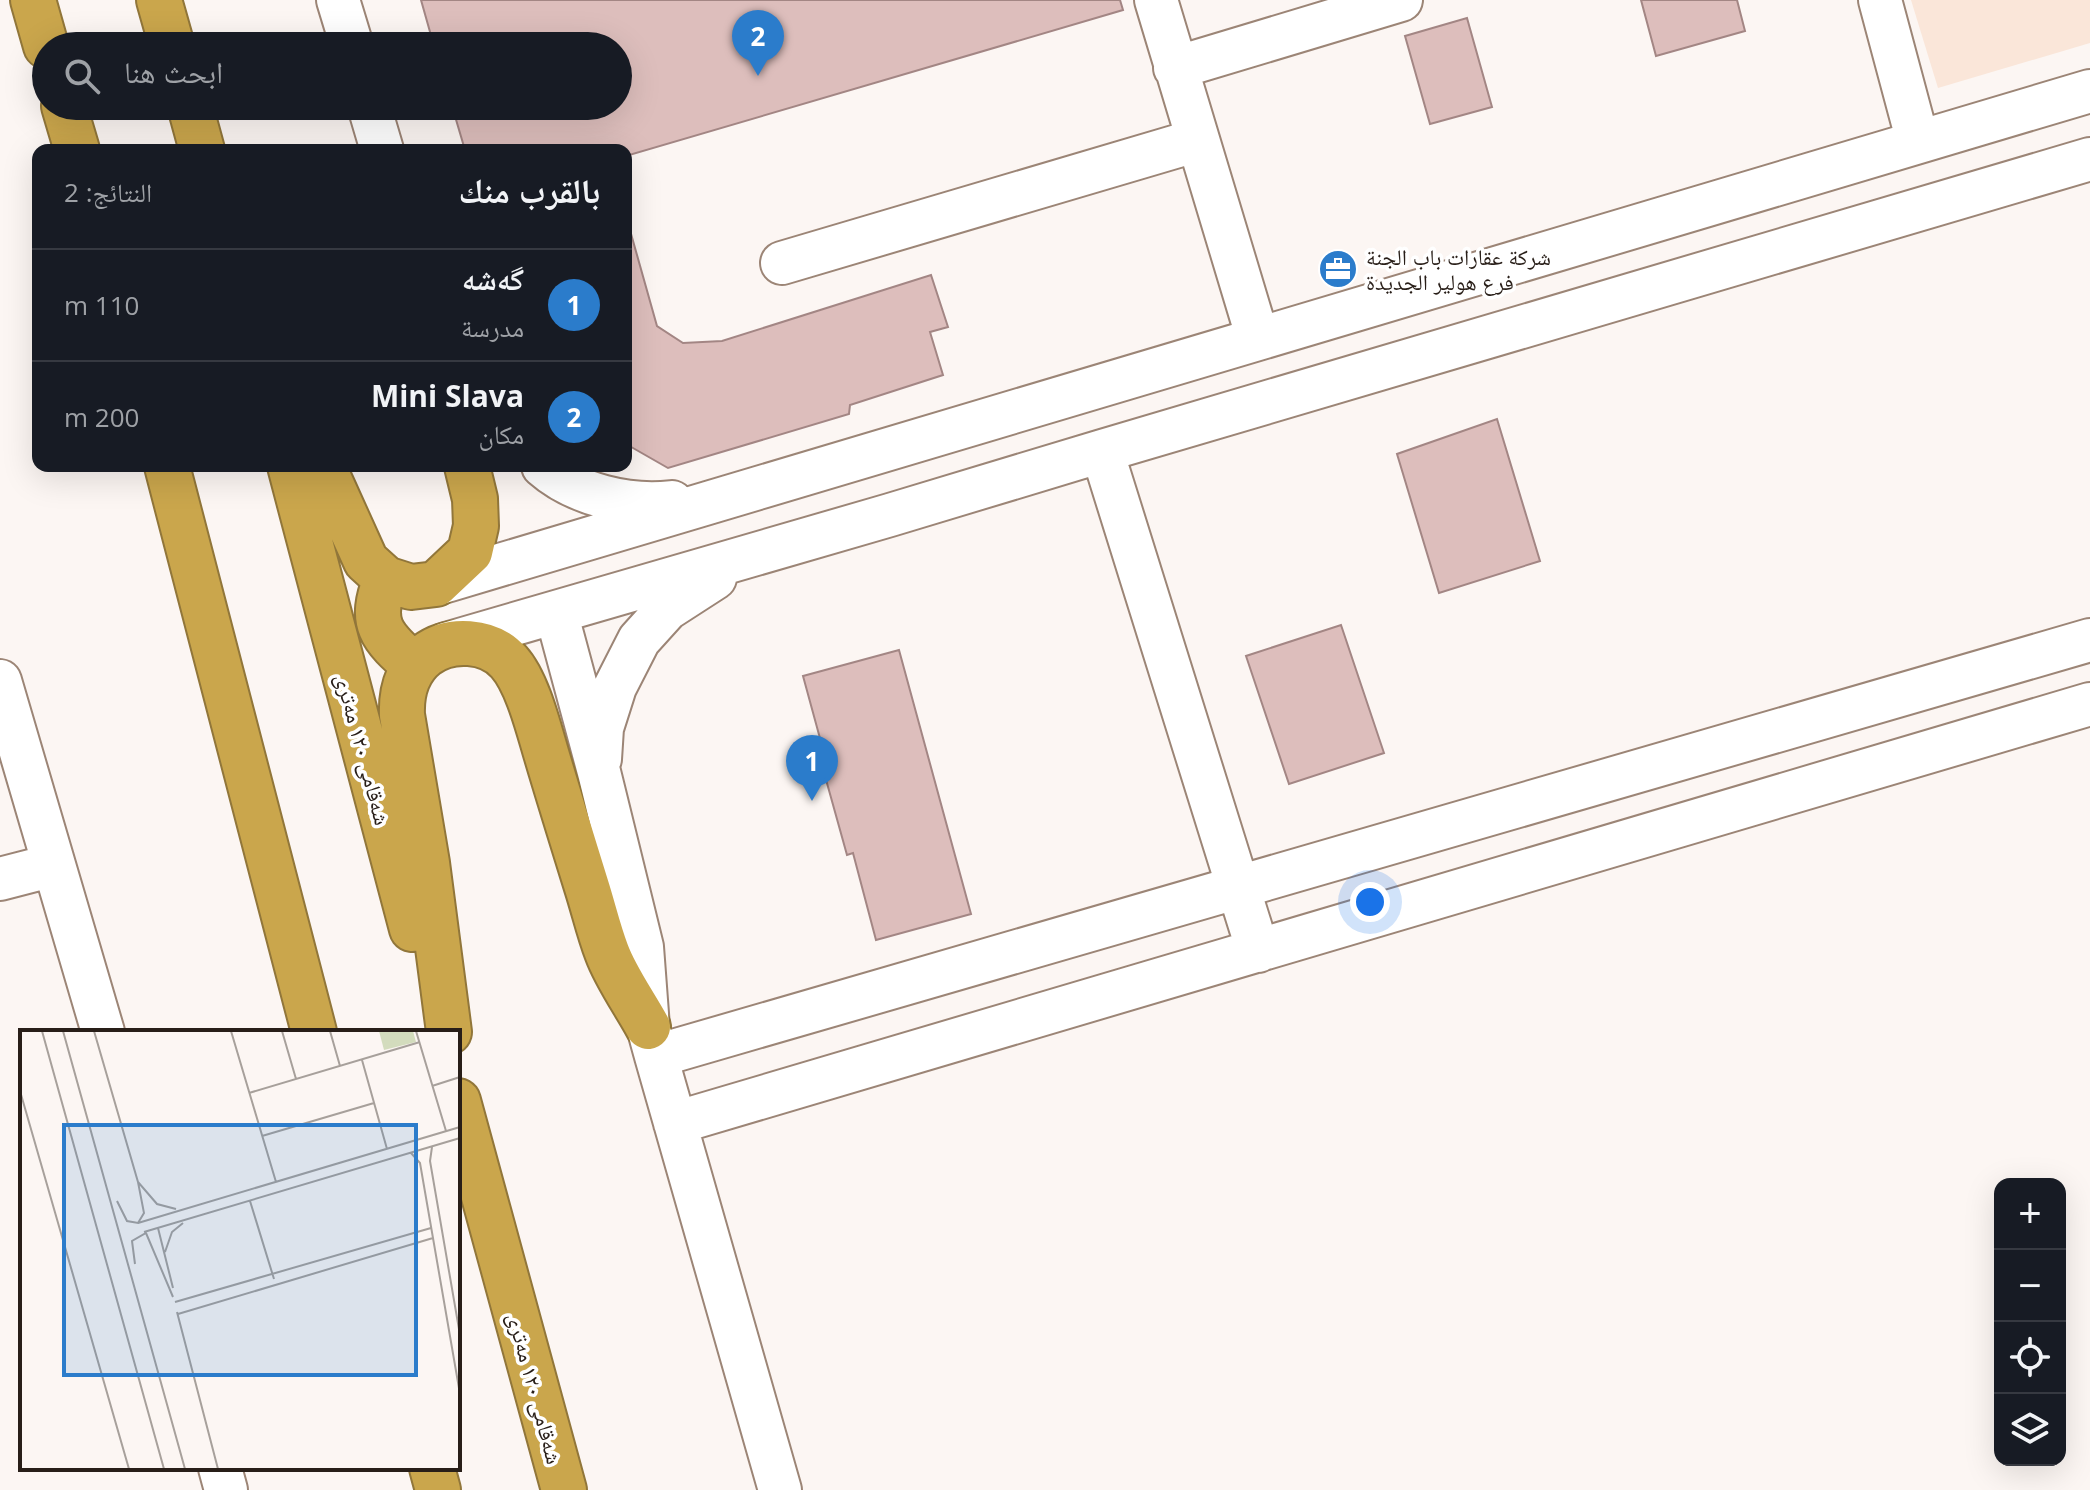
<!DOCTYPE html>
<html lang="ar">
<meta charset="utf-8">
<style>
:root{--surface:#171b24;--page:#20242c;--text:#f1f3f6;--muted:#9ea1a6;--line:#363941;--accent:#2b7ccb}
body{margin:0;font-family:"Open Sans","Noto Naskh Arabic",sans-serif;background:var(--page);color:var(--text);direction:rtl}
.controls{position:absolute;right:24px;bottom:24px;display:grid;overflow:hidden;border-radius:16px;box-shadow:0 8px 32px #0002}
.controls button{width:72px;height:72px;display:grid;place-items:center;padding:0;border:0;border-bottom:2px solid var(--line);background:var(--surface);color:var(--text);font:40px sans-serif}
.you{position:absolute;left:1370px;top:902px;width:28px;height:28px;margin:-20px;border:6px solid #fff;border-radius:50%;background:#1a73e8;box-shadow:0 0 0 12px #1a73e833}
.badge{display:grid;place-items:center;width:52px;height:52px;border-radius:50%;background:var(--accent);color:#fff;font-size:26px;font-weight:700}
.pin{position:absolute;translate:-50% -66px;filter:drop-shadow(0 2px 4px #0008)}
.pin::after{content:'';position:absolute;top:42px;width:28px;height:24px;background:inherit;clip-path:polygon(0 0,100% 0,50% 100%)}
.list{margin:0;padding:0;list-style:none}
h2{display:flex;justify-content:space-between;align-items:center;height:104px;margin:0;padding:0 32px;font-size:34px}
h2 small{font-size:26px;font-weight:400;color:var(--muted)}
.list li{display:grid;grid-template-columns:52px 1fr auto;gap:24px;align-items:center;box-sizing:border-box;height:112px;padding:0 32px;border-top:2px solid var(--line)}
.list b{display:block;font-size:30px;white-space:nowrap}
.list p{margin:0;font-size:26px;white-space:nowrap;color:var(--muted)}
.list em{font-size:26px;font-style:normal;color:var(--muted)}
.icon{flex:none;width:44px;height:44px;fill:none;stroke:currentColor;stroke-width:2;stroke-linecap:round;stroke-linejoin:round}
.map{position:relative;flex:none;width:2090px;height:1490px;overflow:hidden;direction:ltr}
.search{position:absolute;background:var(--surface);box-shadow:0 8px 32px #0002;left:32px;top:32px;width:600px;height:88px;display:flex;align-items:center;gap:20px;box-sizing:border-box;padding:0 28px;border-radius:44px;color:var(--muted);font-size:30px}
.panel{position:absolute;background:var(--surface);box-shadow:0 8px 32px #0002;left:32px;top:144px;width:600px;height:328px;border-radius:16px;direction:rtl}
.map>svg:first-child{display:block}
.built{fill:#fae6d9}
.building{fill:#ddbebc;stroke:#a38684;stroke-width:2}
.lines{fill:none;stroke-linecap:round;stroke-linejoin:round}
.minor-casing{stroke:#9c8576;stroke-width:46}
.highway-casing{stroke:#91763a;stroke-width:48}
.minor{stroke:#fff;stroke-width:42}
.highway{stroke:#caa64c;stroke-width:44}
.labels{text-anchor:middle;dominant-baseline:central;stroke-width:7;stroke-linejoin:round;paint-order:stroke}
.poi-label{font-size:22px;fill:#281e18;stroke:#fff;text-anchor:start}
.street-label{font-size:22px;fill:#281e18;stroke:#fff}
.inset-road{fill:none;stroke:#a7a09b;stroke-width:2}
.view{fill:#2b7ccb;fill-opacity:0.15;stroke:#2b7ccb;stroke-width:4}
.inset-edge{fill:none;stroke:#281e18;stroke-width:4}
</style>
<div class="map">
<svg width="2090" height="1490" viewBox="0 0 2090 1490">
<rect width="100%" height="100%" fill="#fcf6f3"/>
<path class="built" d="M1911,0h179v43l-152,45z"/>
<path class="building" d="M421,0h699l3,10 -497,146v-6h-161l-13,-44h166v-60h-184z
M1641,0h96l8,31 -89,25z
M1467,18l25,89 -62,17 -25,-88z
M626,216l31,110 26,17 39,-2 209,-66 17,52 -18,5 13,43 -93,30 -1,9 -181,54 -42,-24z
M1497,419l43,142 -101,32 -42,-139z
M1341,625l43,128 -95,31 -43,-128z
M899,650l72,264 -95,26 -23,-87 -6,2 -22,-79 5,-1 -27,-99z"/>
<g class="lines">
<g class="minor-casing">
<path id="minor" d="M338,0l14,46
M1156,0l102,339
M1880,0l38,142
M1175,68l226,-68
M369,106l13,44
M782,263l416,-123
M1102,451l156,500
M543,466c33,29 86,41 129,36
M436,584l1654,-493
M556,612l43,160 43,175 6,80 8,29 124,434
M446,644l444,-129 212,-64 988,-292
M0,681l103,351
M600,759l2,-31 13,-41 24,-47 28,-31 48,-31
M0,879l54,-14
M656,1056l1434,-416
M675,1123l1415,-419
M220,1468l6,22"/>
</g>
<g class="highway-casing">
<path id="highway" d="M33,0l13,46
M159,0l13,46
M64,106l13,44
M190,106l12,44
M167,466l147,566
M290,466l122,463
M323,466l43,95 20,18 25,8 25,-3 34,-32 6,-26 -1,-27 -8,-33
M386,579c-18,44 -5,58 29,87
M449,1032l-22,-169 -25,-148c-1,-24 5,-45 24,-60 24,-18 63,-16 83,7 18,20 29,64 37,91 13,44 27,89 41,134 7,22 12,44 20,65 9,25 28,51 41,75
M458,1101l106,389
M432,1468l6,22"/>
</g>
<use href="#minor" class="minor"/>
<use href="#highway" class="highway"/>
</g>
<defs>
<g id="office-disc" transform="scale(2)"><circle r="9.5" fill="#2b7ccb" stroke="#fff"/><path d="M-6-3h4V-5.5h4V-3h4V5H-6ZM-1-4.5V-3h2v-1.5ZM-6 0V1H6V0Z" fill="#fff"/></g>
</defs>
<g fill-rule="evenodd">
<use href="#office-disc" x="1338" y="269"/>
</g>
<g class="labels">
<g class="poi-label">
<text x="1366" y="256">شرکة عقارات باب الجنة<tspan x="1366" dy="25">فرع هولیر الجدیدة</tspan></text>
</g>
<g class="street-label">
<text transform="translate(364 749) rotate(75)">شەقامی ١٢٠ مەتری</text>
<text transform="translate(536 1388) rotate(75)">شەقامی ١٢٠ مەتری</text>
</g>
</g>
<g transform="translate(20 1030)">
<rect width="440" height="440" fill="#fcf6f3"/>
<path d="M359,1h34l3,11 -32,8z" fill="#d3dcbd"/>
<path class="inset-road" d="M22,1l122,438M43,1l122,438M74,1l44,151 19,22 19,5M211,1l45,151M262,1l14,48M310,1l10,35M396,1l30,100M342,30l25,89M412,56l28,-9M0,61l109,378M229,63l171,-51M242,106l112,-33M412,117l-2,14 30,174M391,123l9,10 40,231M97,171l10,20 11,2 6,-10 -6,-31M230,171l24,78M118,193l322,-96M138,198l15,60M124,202l316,-94M145,222l7,-20 11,-9M115,234l-3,-23 14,-8 27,64M155,272l256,-74M157,282l41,157M158,284l255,-76"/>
<path class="view" d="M44,95h352v250h-352z"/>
<rect width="440" height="440" class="inset-edge"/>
</g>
</svg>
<div class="controls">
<button>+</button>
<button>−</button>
<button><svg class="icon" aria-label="locate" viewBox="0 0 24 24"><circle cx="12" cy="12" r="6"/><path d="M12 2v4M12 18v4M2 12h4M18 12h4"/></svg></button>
<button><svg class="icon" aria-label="layers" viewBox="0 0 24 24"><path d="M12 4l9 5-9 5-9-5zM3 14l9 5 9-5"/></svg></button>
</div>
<div class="you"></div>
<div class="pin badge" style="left:812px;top:801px">1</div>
<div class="pin badge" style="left:758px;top:76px">2</div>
<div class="search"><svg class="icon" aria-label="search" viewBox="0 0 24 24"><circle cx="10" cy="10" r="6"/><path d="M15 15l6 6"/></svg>ابحث هنا</div>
<section class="panel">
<h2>بالقرب منك<small>النتائج: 2</small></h2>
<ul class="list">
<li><span class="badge">1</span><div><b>گەشە</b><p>مدرسة</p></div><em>110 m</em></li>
<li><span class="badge">2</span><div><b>Mini Slava</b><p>مكان</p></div><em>200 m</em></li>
</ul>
</section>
</div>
